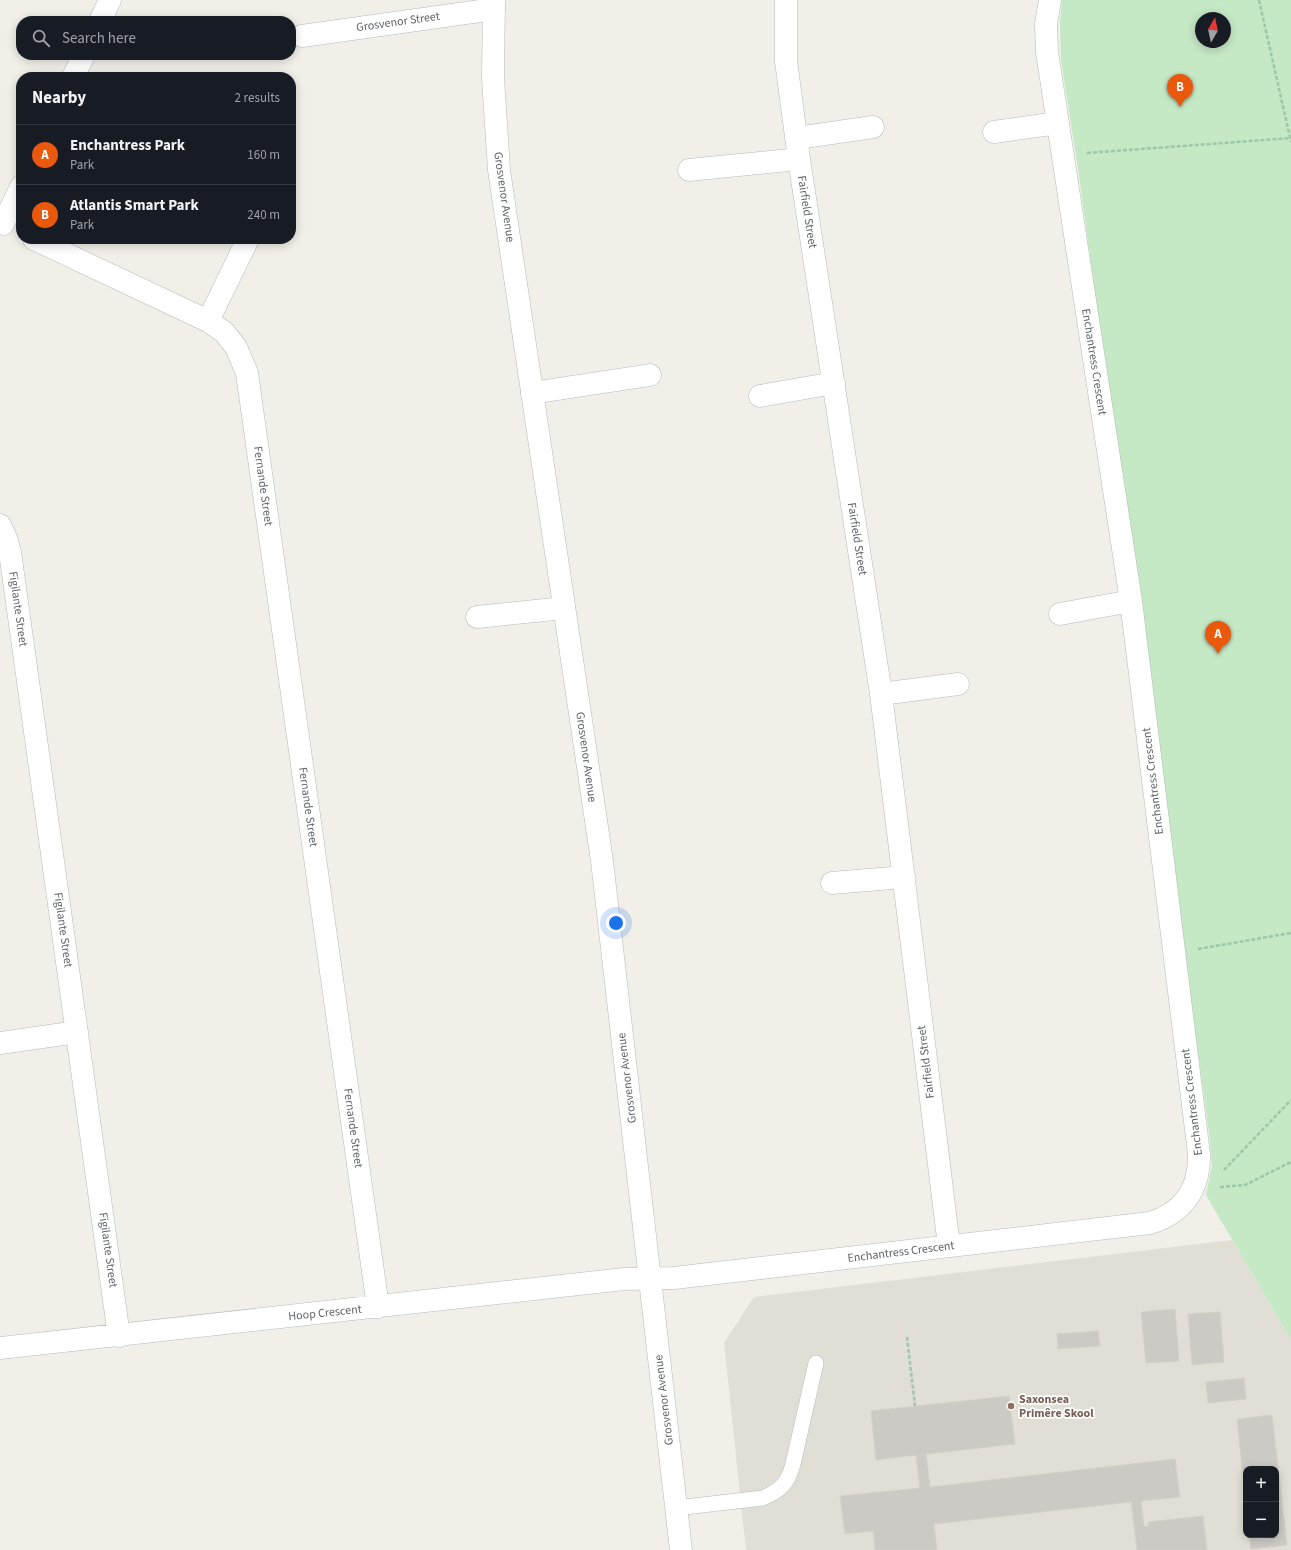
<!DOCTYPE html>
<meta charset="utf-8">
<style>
:root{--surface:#171b24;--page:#20242c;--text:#f1f3f6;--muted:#9ea1a6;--line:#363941;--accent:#ea580c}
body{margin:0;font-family:"Source Sans 3",sans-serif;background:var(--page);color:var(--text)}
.controls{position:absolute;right:12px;bottom:12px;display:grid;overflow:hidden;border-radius:8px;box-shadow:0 2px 10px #0003}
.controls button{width:36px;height:36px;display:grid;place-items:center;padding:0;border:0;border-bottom:1px solid var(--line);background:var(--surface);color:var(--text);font:20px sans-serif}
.compass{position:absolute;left:1195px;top:12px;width:36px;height:36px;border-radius:50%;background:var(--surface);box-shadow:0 2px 10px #0003;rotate:9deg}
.you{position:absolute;left:616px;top:923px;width:14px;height:14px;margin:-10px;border:3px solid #fff;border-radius:50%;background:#1a73e8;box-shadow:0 0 0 6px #1a73e833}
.badge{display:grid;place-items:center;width:26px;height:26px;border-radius:50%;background:var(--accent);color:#fff;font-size:13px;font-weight:700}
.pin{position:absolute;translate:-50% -33px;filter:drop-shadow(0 1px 2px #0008)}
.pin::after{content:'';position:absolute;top:21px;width:14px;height:12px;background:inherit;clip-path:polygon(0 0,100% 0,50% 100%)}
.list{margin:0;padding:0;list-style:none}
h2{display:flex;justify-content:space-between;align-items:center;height:52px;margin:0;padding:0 16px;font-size:17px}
h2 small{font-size:13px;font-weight:400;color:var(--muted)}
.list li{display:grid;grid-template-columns:26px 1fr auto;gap:12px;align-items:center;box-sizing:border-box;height:60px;padding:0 16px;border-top:1px solid var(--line)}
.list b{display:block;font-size:15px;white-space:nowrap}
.list p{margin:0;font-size:13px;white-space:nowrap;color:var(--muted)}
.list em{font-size:13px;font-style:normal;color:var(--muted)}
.icon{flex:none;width:22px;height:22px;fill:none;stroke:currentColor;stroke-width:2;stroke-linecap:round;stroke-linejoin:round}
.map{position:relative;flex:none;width:1291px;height:1550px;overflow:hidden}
.search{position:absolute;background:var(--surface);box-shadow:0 2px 10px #0003;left:16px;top:16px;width:280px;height:44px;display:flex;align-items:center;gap:10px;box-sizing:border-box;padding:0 14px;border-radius:16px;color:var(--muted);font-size:15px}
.panel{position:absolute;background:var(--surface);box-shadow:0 2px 10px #0003;left:16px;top:72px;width:280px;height:172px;border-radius:16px}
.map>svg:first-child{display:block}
.education{fill:#e1ded6;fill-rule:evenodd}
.green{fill:#c5e8c5;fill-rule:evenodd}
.building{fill:#cccac5;stroke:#d6d1c6}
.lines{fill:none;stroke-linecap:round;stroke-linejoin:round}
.service-casing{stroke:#b5b8bc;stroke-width:16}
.minor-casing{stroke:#b5b8bc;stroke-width:23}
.tertiary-casing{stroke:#b5b8bc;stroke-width:23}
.path{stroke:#9cc7a9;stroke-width:2.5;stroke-dasharray:4 2;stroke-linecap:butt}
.service{stroke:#fff;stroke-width:15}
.minor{stroke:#fff;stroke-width:22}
.tertiary{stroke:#fff;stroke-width:22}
.education-dot{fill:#8d6e63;stroke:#fff;stroke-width:1.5}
.labels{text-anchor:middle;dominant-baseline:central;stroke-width:3.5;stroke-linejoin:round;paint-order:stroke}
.street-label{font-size:12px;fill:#5f6368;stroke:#fff}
.education-label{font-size:12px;font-weight:bold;fill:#785e54;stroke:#fff;text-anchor:start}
</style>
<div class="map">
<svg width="1291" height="1550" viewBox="0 0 1291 1550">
<rect width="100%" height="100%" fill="#f1efe8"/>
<path class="education" d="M1232,1240l59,100v210h-545l-22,-207 30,-46zM1246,1469h30v66h-30z"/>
<path class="green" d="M1062,0h229v1340l-85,-145 6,-29 -2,-26 -132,-972 -17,-108 -1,-38zM1201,18h24v24h-24z"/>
<path class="building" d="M1175,1309l4,52 -33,2 -5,-51z
M1220,1312l4,50 -32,3 -4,-51z
M1098,1331l2,15 -42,3 -1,-15z
M1244,1378l2,21 -38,4 -2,-21z
M1009,1396l6,48 -89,10 4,33 245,-28 5,38 -39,4 3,25h5l-1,-4 55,-6 4,34h-70l-6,-48 -197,22 3,26h-62l-2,-19 -28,3 -5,-38 80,-8 -4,-33 -40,5 -5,-49z
M1272,1415l15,130 -36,4 -2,-14h27v-66h-30v35l-9,-85z"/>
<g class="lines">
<g class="service-casing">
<path id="service" d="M676,1508l87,-10c18,-8 25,-15 30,-34l23,-101"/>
</g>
<g class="minor-casing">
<path id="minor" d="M786,0v61l13,98 82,535 68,552
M100,21l10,-21
M302,36l192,-27
M73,77l11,-22
M994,132l64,-9
M797,138l76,-11
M689,170l110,-11
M3,224l18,-37
M34,239l174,82 16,11 12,15 11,26 131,934
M208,321l40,-82
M532,393l118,-18
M760,396l74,-13
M0,525l6,13 4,14 109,784
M1060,614l71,-13
M477,617l87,-9
M881,694l77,-10
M832,883l72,-6
M0,1043l77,-11
M0,1348l624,-69 50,-1 476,-55c33,-10 50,-34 49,-69l-68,-553 -84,-549 -1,-28 4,-24"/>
</g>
<g class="tertiary-casing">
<path id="tertiary" d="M494,0l-1,78 6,92 103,691 79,689"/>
</g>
<path class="path" d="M1259,0l32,142
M1087,153l204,-15
M1198,949l93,-16
M1224,1170l67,-70
M1220,1187l25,-2 46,-23
M907,1337l8,69"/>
<use href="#service" class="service"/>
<use href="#minor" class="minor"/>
<use href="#tertiary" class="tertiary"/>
</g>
<circle class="education-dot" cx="1011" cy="1406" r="4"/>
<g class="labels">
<g class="street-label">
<text transform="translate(398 22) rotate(-8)">Grosvenor Street</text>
<text transform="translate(504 197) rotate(82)">Grosvenor Avenue</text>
<text transform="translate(807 212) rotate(81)">Fairfield Street</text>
<text transform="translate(1094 362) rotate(81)">Enchantress Crescent</text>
<text transform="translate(263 486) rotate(82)">Fernande Street</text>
<text transform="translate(857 539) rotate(81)">Fairfield Street</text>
<text transform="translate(18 609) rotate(82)">Figilante Street</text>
<text transform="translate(586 757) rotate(82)">Grosvenor Avenue</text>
<text transform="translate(1153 781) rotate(-97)">Enchantress Crescent</text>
<text transform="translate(308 807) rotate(82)">Fernande Street</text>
<text transform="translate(63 930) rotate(82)">Figilante Street</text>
<text transform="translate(926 1062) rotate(-97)">Fairfield Street</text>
<text transform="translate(627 1078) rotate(-97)">Grosvenor Avenue</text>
<text transform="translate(1192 1102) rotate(-97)">Enchantress Crescent</text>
<text transform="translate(353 1128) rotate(82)">Fernande Street</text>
<text transform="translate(108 1250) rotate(82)">Figilante Street</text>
<text transform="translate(901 1252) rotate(-7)">Enchantress Crescent</text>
<text transform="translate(325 1313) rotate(-6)">Hoop Crescent</text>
<text transform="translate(664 1400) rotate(-97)">Grosvenor Avenue</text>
</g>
<g class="education-label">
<text x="1019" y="1399">Saxonsea<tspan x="1019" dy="14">Primêre Skool</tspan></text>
</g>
</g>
</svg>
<div class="controls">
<button>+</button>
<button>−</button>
</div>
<svg class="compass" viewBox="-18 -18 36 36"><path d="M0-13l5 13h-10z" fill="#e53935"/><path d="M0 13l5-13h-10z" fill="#9ea1a6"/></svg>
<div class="you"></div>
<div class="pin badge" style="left:1218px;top:654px">A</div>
<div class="pin badge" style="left:1180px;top:107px">B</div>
<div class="search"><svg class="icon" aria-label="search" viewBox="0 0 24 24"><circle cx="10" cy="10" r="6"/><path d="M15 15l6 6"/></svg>Search here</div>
<section class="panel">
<h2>Nearby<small>2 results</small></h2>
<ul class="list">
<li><span class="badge">A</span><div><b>Enchantress Park</b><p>Park</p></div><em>160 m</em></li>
<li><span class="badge">B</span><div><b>Atlantis Smart Park</b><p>Park</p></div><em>240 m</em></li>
</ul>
</section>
</div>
